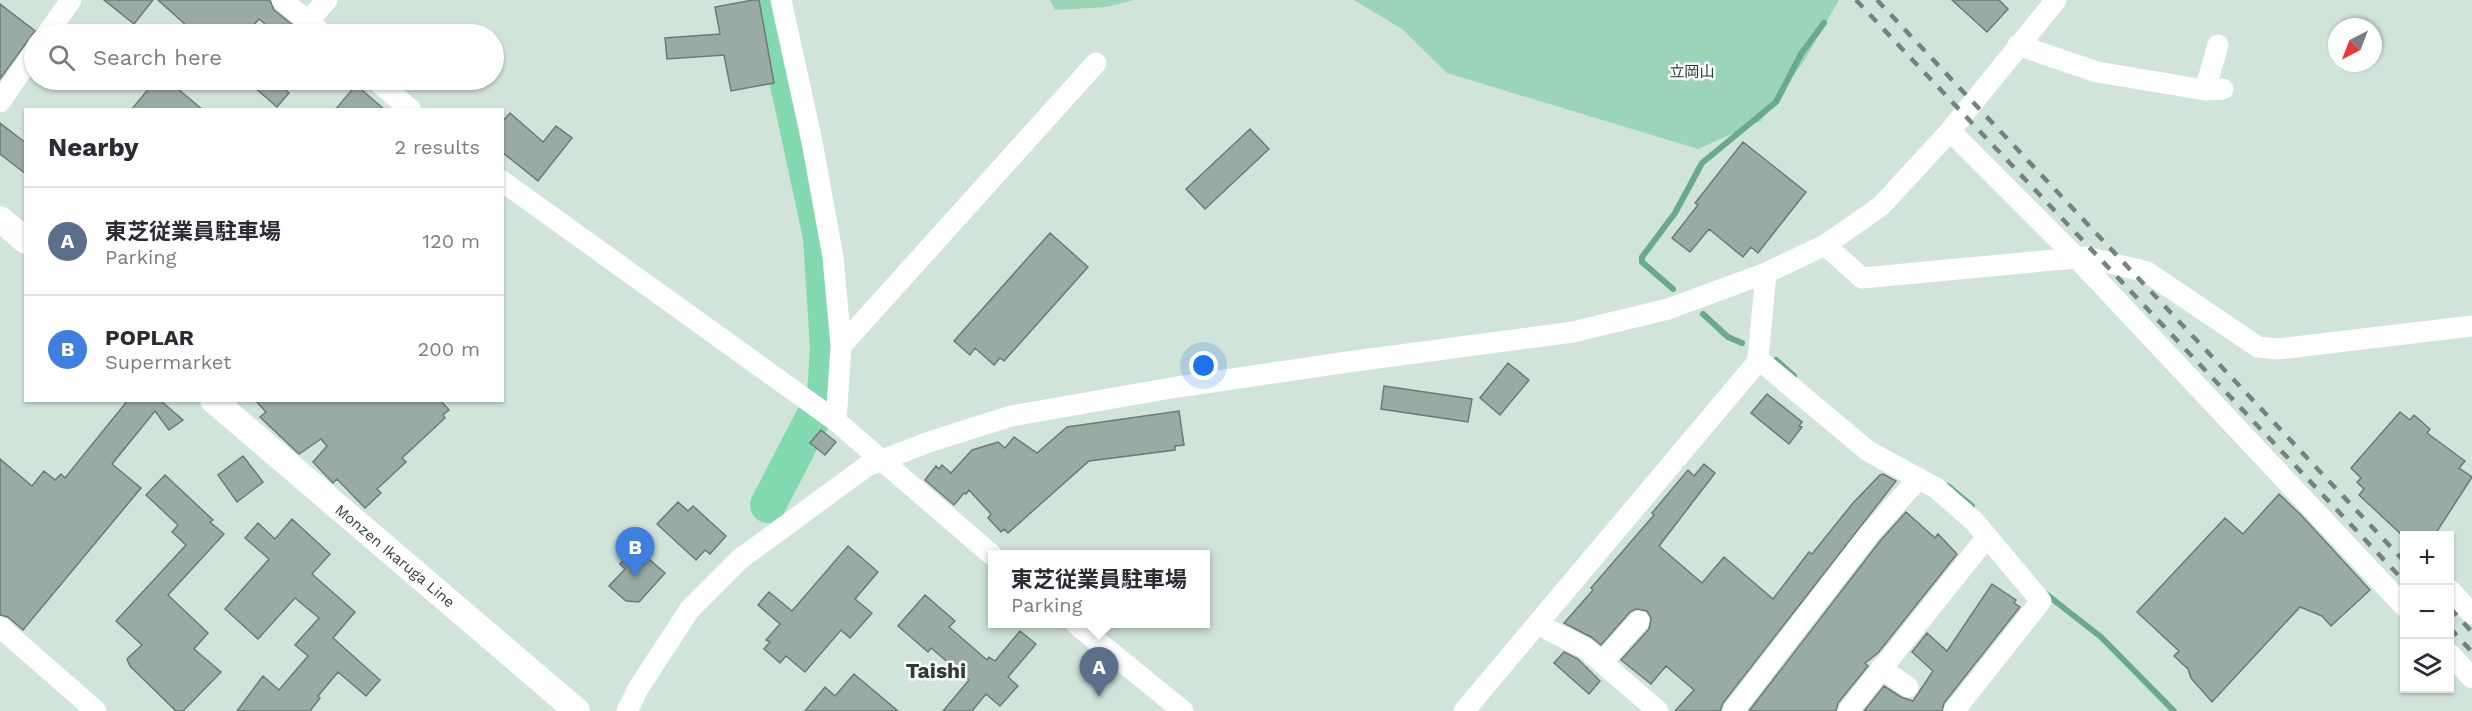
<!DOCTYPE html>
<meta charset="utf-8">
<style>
:root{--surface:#fff;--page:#f7f7f7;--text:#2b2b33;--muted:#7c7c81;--line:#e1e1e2;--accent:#d04331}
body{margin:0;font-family:"Work Sans","Noto Sans JP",sans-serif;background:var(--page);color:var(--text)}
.controls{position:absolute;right:18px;bottom:18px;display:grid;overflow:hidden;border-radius:0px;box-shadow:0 2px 4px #0004}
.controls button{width:54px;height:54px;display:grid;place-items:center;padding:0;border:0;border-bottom:2px solid var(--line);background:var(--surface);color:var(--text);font:30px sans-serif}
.compass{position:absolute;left:2328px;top:18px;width:54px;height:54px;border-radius:50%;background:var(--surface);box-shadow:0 2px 4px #0004;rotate:222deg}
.you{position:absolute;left:1204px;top:366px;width:21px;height:21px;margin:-15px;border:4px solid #fff;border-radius:50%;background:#1a73e8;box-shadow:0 0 0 9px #1a73e833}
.badge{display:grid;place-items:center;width:39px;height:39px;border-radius:50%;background:var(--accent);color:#fff;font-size:20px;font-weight:700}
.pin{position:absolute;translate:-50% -50px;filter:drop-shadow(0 2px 3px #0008)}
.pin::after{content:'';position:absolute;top:32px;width:21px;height:18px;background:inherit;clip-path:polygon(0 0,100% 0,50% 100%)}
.popup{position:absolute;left:988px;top:550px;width:222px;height:78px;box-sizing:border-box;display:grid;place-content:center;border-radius:0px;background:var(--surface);filter:drop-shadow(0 2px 4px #0005);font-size:20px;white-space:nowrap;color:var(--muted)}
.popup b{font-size:22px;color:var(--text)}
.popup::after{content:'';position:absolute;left:50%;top:100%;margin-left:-12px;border:12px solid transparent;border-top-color:var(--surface)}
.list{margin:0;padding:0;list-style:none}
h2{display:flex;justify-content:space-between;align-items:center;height:78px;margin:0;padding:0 24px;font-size:26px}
h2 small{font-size:20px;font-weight:400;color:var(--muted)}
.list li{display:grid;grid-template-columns:39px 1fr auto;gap:18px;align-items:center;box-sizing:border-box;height:108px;padding:0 24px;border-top:2px solid var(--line)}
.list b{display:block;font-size:22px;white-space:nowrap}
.list p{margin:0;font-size:20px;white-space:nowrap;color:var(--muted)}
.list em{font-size:20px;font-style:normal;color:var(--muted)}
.icon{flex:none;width:33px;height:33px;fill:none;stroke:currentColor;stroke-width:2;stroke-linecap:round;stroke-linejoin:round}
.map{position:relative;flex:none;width:2472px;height:711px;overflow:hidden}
.search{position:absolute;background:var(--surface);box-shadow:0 2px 4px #0004;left:24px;top:24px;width:480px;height:66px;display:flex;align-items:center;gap:15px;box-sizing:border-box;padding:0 21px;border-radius:33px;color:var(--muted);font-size:22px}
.panel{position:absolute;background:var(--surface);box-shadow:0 2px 4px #0004;left:24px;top:108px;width:480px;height:294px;border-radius:0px}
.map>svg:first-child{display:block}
.green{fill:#9cd4b8}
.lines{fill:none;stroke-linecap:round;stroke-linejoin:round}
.stream{stroke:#6aaa8c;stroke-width:6}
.river{stroke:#82d9b0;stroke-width:36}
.building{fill:#99aba2;stroke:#6a7c73;stroke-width:1.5}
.minor{stroke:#fff;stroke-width:21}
.major{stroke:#fff;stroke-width:26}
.rail{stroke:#76837c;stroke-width:4.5;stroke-dasharray:10 10;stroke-linecap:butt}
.labels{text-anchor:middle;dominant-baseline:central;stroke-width:5;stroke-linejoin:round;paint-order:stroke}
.park-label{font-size:15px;fill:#1a4130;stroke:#fff}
.street-label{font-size:15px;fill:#333b37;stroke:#fff}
.district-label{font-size:21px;font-weight:bold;fill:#333b37;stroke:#fff}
</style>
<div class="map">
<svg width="2472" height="711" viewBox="0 0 2472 711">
<rect width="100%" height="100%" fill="#d1e4da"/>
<path class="green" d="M1050,0h84l-28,7 -51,3z
M1354,0h485l-35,61 -43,60 -63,28 -251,-76 -45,-44z"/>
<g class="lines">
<path class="stream" d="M1673,289l-31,-27v-5l33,-44 27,-50 74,-61 25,-48 23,-31
M1703,314l25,23 14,6
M1776,360l18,16
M1948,486l24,20
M2046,594l55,43 73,74"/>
<path class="river" d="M768,505l57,-110 3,-47 -7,-111 -51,-237"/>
</g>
<path class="building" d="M104,0h49l-19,24z
M158,0h112l4,10 30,24h-30v-3l-15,-12 -13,15h-50z
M753,0h6l15,83 -43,8 -7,-36 -57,4 -2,-21 55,-4 -5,-27z
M1952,0h47l9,9 -21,23z
M0,4l35,27 -35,48z
M156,80h11l36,30h-72z
M246,80h29l14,13 -12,14z
M356,85l29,25h-50z
M510,113l33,29 13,-16 16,12 -34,43 -36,-29v-30z
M0,123l26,20v31l-26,-20z
M1250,129l19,20 -64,60 -19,-20z
M1743,142l63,50 -48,61 -7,-6 -8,10 -34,-28 -19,23 -18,-14 26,-33 -3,-2z
M1050,233l38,34 -84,94 -4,-3 -6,7 -19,-17 -5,7 -16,-14z
M1508,363l21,17 -29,35 -20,-17z
M1384,386l88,13 -4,23 -87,-13z
M1767,394l35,28 -3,4 3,1 -13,17 -38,-31z
M128,400h36l-2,2 21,18 -14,10 -14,-19 -43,53 29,24 -118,142 -15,-13 -8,-2v-156l32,27 12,-15 11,9 6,-6 4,4z
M255,400h185l9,10 -6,5 2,3 -43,40 4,4 -29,27 4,4 -16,15 -28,-29 -4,4 -20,-21 14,-16 -6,-7 -22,15 -39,-37 6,-5z
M1179,411l5,34 -9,1v4l-86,11 -81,72 -4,-4 -3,3 -13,-14 3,-4 -22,-24 -3,4 -2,-1 -10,12 -29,-25 11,-14 3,3 3,-4 9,8 21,-23 26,-8 7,6 9,-11 23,16 30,-26z
M2400,412l10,8 4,-5 16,14 -3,4 38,28 -6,7 13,9 -38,59h-31l-44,-41 5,-6 -7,-7 4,-4 -10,-10z
M821,430l15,12 -11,13 -15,-12z
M243,456l20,26 -26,20 -19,-27z
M1704,464l11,9 -56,73 43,37 22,-26 49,42 36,-47 3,2 41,-51 27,-28 3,-1 13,7 -173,222 -3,8h-45l19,-21 -28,-24 -15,18 -30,-24 28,-31 2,-11 -4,-7 -11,-2 -6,3 -29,33 -10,-8 -27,-14 29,-33 -2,-2 63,-73 -2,-2 36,-43 6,6z
M165,475l48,45 -3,2 14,12 -56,61 40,38 -14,16 27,23 -38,39h-7l-46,-45 -3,-7 15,-14 -26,-24 70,-76 -14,-13 6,-7 -32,-30z
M2279,494l22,21 69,75 -39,36 -9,-10 -22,-9 -88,95 -21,-24 -3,-9 -14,-13 5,-5 -42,-39 88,-94 18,16z
M678,502l10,9 5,-5 33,30 -16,18 -5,-4 -9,10 -39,-36z
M1906,512l29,26 3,-4 19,20 -79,99 -13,10 3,3 -30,37 -2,8h-87l131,-170z
M292,519l38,35 -18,20 43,38 -22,26 47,42 -14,16 -28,-24 -20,24 2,2 -10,13h-73l26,-35 16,14 29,-34 -13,-11 24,-27 -24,-20 -37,41 -33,-30 44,-50 -24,-21 13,-15 17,16z
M848,546l30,26 -23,27 17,14 -22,25 -9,-8 -36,42 -19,-16 -6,7 -16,-14 6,-7 -4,-2 14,-16 -22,-19 11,-13 23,19z
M635,547l30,26 -26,29 -13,-1 -17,-15 16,-17 -5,-5z
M1992,584l24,16 -2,3 6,4 -76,96 -2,8h-78l20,-25 17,11 12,4 20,-30 -21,-19 15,-19 20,18z
M925,595l30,26 -6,6 38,33 2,-3 6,4 25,-30 16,13 -28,33 10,9 -18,20 -14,-12 -14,17h-29l26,-31 -38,-32 -3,4 -30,-26z
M1564,652l14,7 22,22 -11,13 -35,-31z
M854,674l44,37h-93l20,-24 10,9z"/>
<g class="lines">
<path class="minor" d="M282,0l41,34
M781,0l31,142 21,115 8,89 -5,75
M308,21l19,-21
M47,34l24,-34
M2018,45l79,27 108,18 18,-1
M376,80l35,30
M2205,90l13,-45
M0,102l34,-50
M1950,131l125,125 329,350
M502,181l334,240 156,134
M1825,245l37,33 224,-21 61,15 111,75 20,2 194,-23
M841,346l255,-283
M1758,359l110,92 68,37 38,33 67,80 -87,110
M2450,590l22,24
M1539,622l10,8 36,18 73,63
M1076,624l107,87
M0,627l96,84
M2450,654l22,24
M1602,662l37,-41
M1881,668l27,19
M627,711l12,-24 51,-78 50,-50 127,-93 62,-24 82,-26 166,-29 178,-26 218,-29 95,-23 98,-36 59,-28 56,-39 69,-75 106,-131
M1464,711l291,-346 3,-6 8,-86
M1733,711l137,-178 49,-55
M1848,711l139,-174"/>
<path class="major" d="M0,219l26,22
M213,400l364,311"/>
<path class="rail" d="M1856,0l548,581
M1877,0l527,561
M2450,608l22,24
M2450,628l22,24"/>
</g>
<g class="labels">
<g class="park-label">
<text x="1692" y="72">立岡山</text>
</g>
<g class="street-label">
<text transform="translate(395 556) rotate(40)">Monzen Ikaruga Line</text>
</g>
<g class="district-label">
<text x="936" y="670">Taishi</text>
</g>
</g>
</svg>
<div class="controls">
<button>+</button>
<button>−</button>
<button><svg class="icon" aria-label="layers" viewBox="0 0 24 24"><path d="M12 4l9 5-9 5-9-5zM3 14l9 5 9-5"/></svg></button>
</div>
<svg class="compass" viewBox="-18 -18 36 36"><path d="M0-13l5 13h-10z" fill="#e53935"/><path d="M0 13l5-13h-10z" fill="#7c7c81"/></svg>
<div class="you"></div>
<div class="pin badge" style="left:1099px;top:697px;background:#5c6f8a">A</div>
<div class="popup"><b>東芝従業員駐車場</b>Parking</div>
<div class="pin badge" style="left:635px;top:577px;background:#3f7fe0">B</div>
<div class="search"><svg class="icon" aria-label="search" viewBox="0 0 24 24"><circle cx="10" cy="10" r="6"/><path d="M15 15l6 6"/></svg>Search here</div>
<section class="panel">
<h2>Nearby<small>2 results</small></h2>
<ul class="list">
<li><span class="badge" style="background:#5c6f8a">A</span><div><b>東芝従業員駐車場</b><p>Parking</p></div><em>120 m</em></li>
<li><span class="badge" style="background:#3f7fe0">B</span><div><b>POPLAR</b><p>Supermarket</p></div><em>200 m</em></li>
</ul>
</section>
</div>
